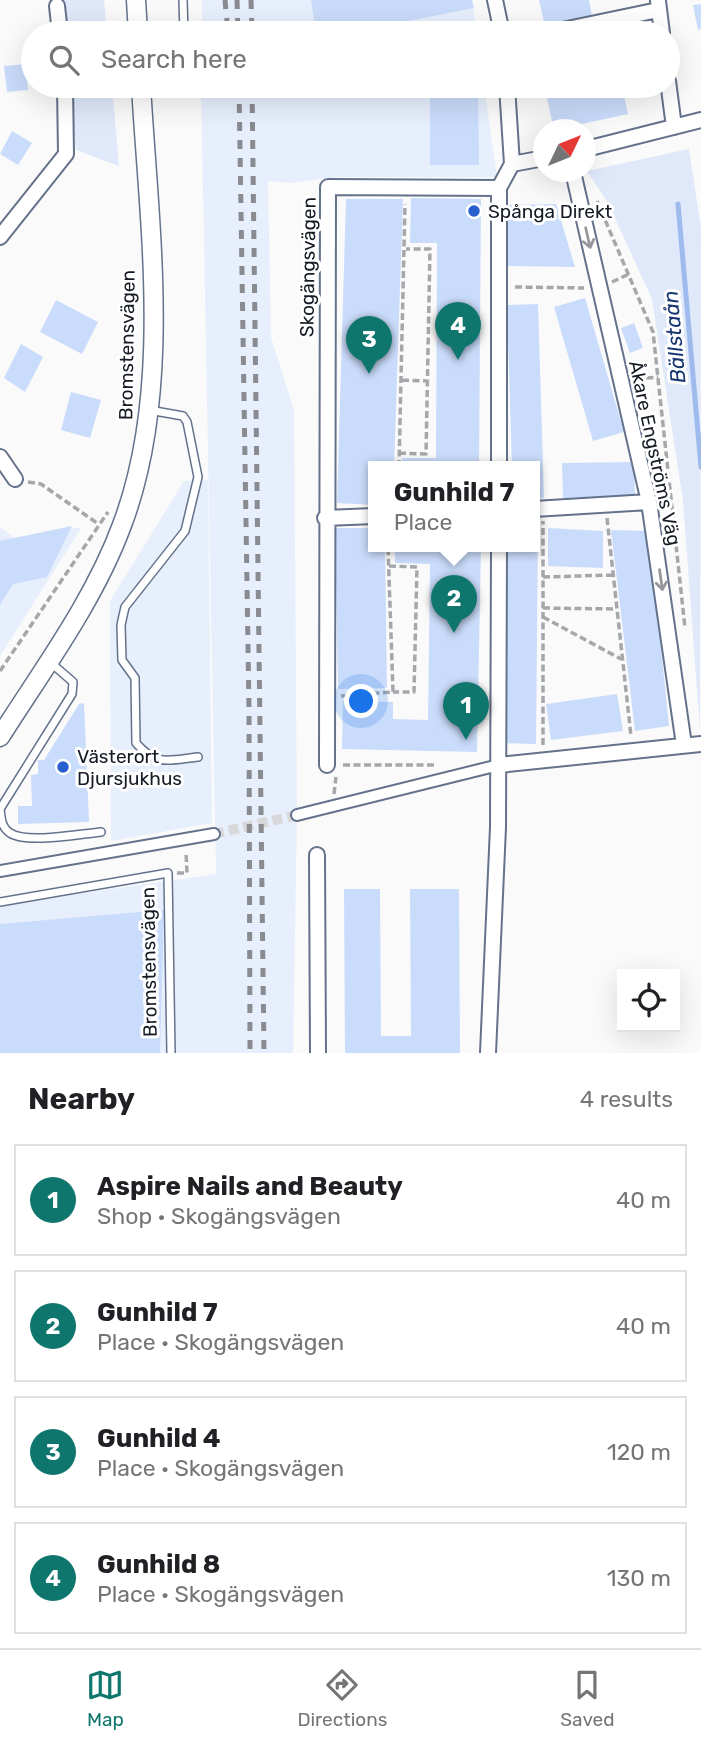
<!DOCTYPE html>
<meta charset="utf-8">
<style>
:root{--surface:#fff;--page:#f6f6f6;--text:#202124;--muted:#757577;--line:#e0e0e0;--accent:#0f766e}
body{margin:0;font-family:Rubik,sans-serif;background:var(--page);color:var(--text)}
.controls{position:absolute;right:21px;bottom:21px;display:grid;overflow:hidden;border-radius:0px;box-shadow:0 7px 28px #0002}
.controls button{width:63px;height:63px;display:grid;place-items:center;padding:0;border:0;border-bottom:2px solid var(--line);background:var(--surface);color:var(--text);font:35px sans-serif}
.compass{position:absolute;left:533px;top:119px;width:63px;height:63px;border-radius:50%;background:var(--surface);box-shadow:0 7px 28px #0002;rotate:47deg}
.you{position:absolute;left:362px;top:702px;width:24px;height:24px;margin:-18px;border:5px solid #fff;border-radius:50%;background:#1a73e8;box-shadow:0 0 0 10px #1a73e833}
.badge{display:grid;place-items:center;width:46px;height:46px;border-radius:50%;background:var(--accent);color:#fff;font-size:23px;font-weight:700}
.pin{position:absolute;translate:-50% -58px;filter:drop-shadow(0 2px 4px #0008)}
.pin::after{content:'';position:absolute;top:37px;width:24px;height:21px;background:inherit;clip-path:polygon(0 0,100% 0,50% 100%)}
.popup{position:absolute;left:368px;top:461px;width:172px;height:91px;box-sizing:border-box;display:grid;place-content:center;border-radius:0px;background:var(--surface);filter:drop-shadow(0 2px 5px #0005);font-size:23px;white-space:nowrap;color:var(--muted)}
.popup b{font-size:26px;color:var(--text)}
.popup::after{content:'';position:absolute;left:50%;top:100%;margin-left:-14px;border:14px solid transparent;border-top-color:var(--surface)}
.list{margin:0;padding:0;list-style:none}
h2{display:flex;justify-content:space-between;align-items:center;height:91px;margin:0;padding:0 28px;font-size:30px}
h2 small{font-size:23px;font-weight:400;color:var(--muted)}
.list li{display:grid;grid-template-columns:46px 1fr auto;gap:21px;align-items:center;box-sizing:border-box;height:112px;margin:0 14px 14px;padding:0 14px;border:2px solid var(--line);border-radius:0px}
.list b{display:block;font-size:26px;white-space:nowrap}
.list p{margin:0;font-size:23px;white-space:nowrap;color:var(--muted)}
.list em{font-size:23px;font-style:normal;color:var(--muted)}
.icon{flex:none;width:38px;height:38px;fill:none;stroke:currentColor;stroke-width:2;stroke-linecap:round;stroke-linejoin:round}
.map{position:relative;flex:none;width:701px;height:1053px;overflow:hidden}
.search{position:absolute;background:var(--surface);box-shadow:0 7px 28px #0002;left:21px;right:21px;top:21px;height:77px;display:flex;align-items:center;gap:18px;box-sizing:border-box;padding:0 24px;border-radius:38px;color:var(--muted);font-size:26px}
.sheet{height:595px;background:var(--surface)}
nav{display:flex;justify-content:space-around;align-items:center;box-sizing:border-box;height:98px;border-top:2px solid var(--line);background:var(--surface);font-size:19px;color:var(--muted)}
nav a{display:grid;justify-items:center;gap:4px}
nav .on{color:var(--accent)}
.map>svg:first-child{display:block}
.built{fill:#e7effd}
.green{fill:#dfe9fa}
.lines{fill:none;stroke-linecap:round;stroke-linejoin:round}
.stream{stroke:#9fbbed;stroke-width:5}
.building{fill:#cadcfb}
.pedestrian-tunnel{stroke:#d8d8da;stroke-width:10;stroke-dasharray:10 5;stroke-linecap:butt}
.service-casing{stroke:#64728b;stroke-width:10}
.pedestrian-casing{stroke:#64728b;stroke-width:14}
.minor-casing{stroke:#64728b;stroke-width:18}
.tertiary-casing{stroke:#64728b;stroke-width:21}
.path{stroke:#a5a7aa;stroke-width:3.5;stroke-dasharray:7 3.5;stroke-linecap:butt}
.service{stroke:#fff;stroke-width:7}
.pedestrian{stroke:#fff;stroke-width:10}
.minor{stroke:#fff;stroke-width:14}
.tertiary{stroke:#fff;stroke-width:18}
.rail{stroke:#898b90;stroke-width:5;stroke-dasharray:9 9;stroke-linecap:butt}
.oneway{stroke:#96989c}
.poi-dot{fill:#2861cf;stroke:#fff;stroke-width:2.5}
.labels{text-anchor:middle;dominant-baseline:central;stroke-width:6;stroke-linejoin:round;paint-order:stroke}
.poi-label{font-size:19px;fill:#151a24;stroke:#fff;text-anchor:start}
.street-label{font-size:19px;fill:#151a24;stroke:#fff}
.water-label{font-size:21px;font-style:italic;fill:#163570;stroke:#fff}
</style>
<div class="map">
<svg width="701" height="1053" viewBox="0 0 701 1053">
<rect width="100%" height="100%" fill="#fafafa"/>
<path class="built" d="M202,0h270l5,33h-275z
M201,86h283l13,91h-162l-44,6 -23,-2 3,156 23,73 3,405 -4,238h-293v-148l216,-31z
M208,480l4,343 -101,18 -1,-240 74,-120z
M0,527l15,11 67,-11 -82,129z"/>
<path class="green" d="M56,0h48l3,33h-47z
M67,86h45l7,80 -43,-16z
M689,149l12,79 -1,502 -17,-229 -31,-202 -44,-96 -21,-32z"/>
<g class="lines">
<path class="stream" d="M678,204l23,263"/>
</g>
<path class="building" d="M311,0h161l2,8 -126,25h-32z
M539,0h50l3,16 -47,11z
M701,4v25l-3,1 -5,-25z
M26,64l2,26 -21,2 -3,-26z
M381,86h97l1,79h-49v-78l-38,11 -1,-5 -7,2z
M576,86h46l6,28 -74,16 -7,-32 30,-7z
M12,131l20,12 -14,22 -18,-11z
M411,198l70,1 -2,268h-77v-9h34l1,-215h-27z
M346,199h57l-9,268h-20v38l-37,-2z
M556,204l19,63 -70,-1v-61z
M585,298l39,134 -31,9 -39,-134z
M56,300l42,22 -16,32 -42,-22z
M538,304l6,194 -10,1v-32h-22l-5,-162z
M634,323l9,25 -13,5 -9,-25z
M21,344l22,13 -18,35 -21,-14z
M71,392l30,8 -11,38 -29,-8z
M634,462l1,36 -72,1 -1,-36z
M72,526l-25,51 -34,7 -13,21v-64z
M335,528h39v19h11l2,141 -49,1z
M534,528h4l-2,216 -35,-1 3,-196h30z
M548,528l55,3v37l-55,-2z
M611,530l38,1 20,195 -34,5z
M395,547h86l-4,205 -135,-3 1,-48 50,1v17l35,1 2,-156 -35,-1z
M617,694l6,37 -72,9 -5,-36z
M84,703l5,119 -71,2v-18h14l-1,-31 7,-1v-14h6l35,-56z
M344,889h36l1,147h30l-1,-147h49l1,164h-115z
M164,910l-4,143h-160v-129z"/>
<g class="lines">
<path class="pedestrian-tunnel" d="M214,834l83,-19"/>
<g class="service-casing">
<path id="service" d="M183,0l1,33
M185,86v6
M149,410l34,6 4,6 11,55 -13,54 -60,76 -4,18 1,35 13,18 1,65c21,24 33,17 62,14
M0,808c1,10 1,19 10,25 16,11 70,1 91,-1
M0,809l72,-115 1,-12 -23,-20
M0,902l168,-29 3,180"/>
</g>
<g class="pedestrian-casing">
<path id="pedestrian" d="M297,815l202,-50
M0,871l214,-37"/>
</g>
<g class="minor-casing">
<path id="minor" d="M495,0l7,33
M658,1l4,32
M57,6l3,27
M548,33l110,-23
M668,81l6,46
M586,149l115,-29
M512,164l32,-6
M573,172l76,330 35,243
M0,237l66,-83 -1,-68
M0,457l15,22
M499,467v-279l13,-24 -5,-78
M534,509l115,-7
M325,518l49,-2
M327,765l1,-578 171,1
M499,765l202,-21
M317,855l1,198
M488,1053l10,-226 1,-280"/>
</g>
<g class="tertiary-casing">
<path id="tertiary" d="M136,0l2,33
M0,737c43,-68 94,-136 122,-212 51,-134 27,-299 19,-439"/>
</g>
<path class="path" d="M597,201l56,131 32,296
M612,282l17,-8
M515,287l69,1
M636,379l22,-2
M402,380l25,1
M399,453l27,1 4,-205h-24
M399,467l6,-263
M28,482l13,2 56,39
M607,518l24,218
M389,566l28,1 -3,125h-21
M543,577l70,-2
M543,608l73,1
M543,617l78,42
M0,671l108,-159
M341,696l52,-4 -5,-145
M543,745v-224
M343,765h94
M334,794l2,-17
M177,873h10l-1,-21"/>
<use href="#service" class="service"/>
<use href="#pedestrian" class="pedestrian"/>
<use href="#minor" class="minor"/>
<use href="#tertiary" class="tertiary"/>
<path class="rail" d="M225,0l3,33
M237,0l1,33
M251,0l1,33
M239,86l10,623 1,344
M252,86l12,967"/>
</g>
<defs><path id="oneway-shaft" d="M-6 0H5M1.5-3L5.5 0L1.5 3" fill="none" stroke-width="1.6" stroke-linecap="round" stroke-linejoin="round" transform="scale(1.75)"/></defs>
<g class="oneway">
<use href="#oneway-shaft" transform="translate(588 238) rotate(77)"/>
<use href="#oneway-shaft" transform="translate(661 580) rotate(82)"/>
</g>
<g class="poi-dot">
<circle cx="474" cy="211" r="7"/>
<circle cx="63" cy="767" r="7"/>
</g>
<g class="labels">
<g class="poi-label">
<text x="488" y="211">Spånga Direkt</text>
<text x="77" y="756">Västerort<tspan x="77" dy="22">Djursjukhus</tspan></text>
</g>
<g class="street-label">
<text transform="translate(308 267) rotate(-89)">Skogängsvägen</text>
<text transform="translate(127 345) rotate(-89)">Bromstensvägen</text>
<text transform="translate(655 453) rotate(78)">Åkare Engströms Väg</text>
<text transform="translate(149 962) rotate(-91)">Bromstensvägen</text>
</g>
<g class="water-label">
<text transform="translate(674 337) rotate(-95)">Bällstaån</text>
</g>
</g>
</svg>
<div class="controls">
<button><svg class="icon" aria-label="locate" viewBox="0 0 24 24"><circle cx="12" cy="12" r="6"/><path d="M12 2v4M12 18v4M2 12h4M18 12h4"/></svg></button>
</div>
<svg class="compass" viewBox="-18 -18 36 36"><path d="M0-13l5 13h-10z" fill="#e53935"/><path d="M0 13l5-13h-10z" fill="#757577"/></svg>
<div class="you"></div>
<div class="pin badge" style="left:466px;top:740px">1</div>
<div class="pin badge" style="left:454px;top:633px">2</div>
<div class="popup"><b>Gunhild 7</b>Place</div>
<div class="pin badge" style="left:369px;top:374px">3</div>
<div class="pin badge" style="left:458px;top:360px">4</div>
<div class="search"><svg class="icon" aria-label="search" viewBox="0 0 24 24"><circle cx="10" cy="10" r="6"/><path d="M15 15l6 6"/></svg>Search here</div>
</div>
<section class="sheet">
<h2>Nearby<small>4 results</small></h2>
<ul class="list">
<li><span class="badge">1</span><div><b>Aspire Nails and Beauty</b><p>Shop · Skogängsvägen</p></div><em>40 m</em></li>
<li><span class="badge">2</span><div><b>Gunhild 7</b><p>Place · Skogängsvägen</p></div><em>40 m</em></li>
<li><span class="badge">3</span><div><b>Gunhild 4</b><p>Place · Skogängsvägen</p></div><em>120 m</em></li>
<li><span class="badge">4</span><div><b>Gunhild 8</b><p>Place · Skogängsvägen</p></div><em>130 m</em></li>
</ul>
</section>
<nav>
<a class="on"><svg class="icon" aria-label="map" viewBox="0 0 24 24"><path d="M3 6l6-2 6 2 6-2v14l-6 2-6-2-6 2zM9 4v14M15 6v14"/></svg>Map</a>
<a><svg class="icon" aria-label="directions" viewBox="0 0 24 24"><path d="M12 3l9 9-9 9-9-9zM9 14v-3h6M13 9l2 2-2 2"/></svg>Directions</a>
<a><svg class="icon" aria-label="saved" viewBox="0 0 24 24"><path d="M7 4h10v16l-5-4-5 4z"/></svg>Saved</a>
</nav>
